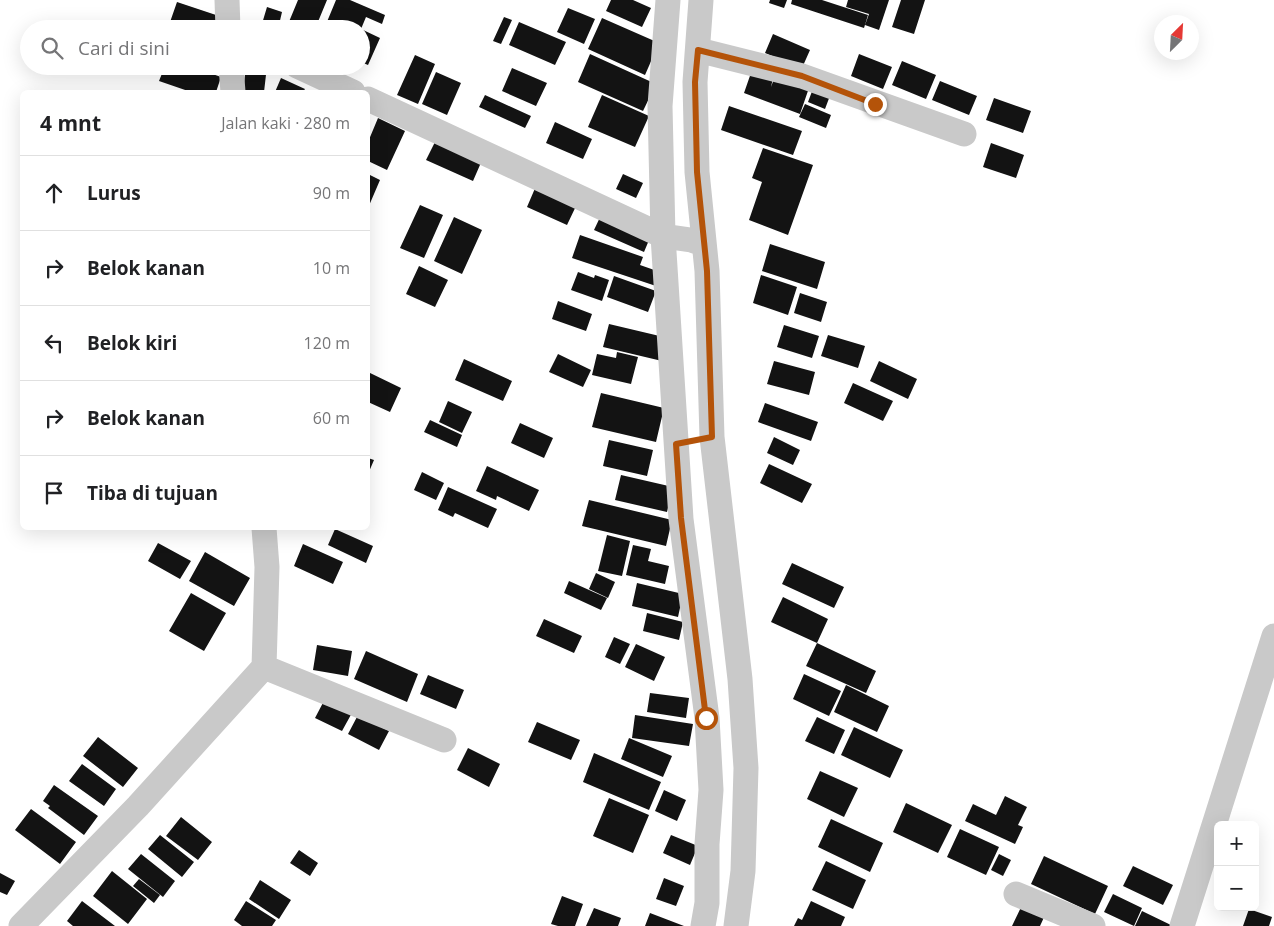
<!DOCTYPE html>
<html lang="id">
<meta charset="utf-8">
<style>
:root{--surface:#fff;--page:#f6f6f6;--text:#202124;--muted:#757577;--line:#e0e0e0}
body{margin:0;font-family:"Open Sans",sans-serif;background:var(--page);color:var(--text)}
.controls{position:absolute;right:15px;bottom:15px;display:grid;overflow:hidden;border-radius:8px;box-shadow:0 5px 20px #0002}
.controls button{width:45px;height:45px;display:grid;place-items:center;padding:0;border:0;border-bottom:1px solid var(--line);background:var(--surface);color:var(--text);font:25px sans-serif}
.compass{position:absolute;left:1154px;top:15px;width:45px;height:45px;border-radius:50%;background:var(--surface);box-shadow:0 5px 20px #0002;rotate:24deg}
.stop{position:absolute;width:15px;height:15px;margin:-11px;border:4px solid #b45309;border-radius:50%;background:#fff}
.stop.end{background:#b45309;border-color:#fff;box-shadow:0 1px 5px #0008}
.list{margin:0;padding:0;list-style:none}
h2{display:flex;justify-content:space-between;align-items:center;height:65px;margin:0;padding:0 20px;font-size:21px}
h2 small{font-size:16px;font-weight:400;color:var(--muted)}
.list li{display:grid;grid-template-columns:32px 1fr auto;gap:15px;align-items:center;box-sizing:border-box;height:75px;padding:0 20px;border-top:1px solid var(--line)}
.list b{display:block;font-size:19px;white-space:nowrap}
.list em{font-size:16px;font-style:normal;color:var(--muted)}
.icon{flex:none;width:28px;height:28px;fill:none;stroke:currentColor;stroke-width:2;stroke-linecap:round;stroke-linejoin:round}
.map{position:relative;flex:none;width:1274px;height:926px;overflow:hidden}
.search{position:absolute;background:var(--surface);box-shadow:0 5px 20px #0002;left:20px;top:20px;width:350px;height:55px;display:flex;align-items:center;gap:12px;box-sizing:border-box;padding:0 18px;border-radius:28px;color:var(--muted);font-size:19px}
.panel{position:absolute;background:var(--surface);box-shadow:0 5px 20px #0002;left:20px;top:90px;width:350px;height:440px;border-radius:8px}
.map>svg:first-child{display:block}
.building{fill:#131313}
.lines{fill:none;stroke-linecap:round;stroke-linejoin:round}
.street{stroke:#c9c9c9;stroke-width:25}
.route{stroke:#b45309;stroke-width:6}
</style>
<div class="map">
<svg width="1274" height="926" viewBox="0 0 1274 926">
<rect width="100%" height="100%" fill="#fff"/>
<path class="building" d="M298,0h29l-12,29h-29z
M336,0h14l35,15 -3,9 -16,-7 -5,12h-37z
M611,0h22l18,8 -9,19 -36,-16z
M770,0h17l-3,8 -15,-5z
M792,0h30l46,15 -4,13 -73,-24z
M848,0h41l-10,30 -14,-5 4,-11 -23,-7z
M901,0h24l-11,34 -22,-7z
M177,2l42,14 -4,13h-35l-11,-4z
M267,7l15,5 -4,17 -17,-2z
M568,8l27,11 -11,25 -27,-12z
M504,17l8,3 -11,24 -8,-3z
M602,18l57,25 -14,32 -57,-26z
M519,22l47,20 -11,23 -46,-20z
M361,29l19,9 -12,27 -7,-3z
M773,34l37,16 -8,18 -37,-15z
M590,54l66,30 -13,27 -65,-29z
M859,54l33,13 -9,22 -32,-13z
M415,55l20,9 -17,40 -21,-9z
M902,61l34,14 -10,24 -34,-14z
M165,66h25l31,11 -5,15h-25l-32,-11z
M246,66h21l-3,26h-21z
M512,68l35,15 -11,23 -34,-15z
M752,70l21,8 -2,9 5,-14 34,12 -10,29 -56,-21z
M436,72l25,11 -14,32 -25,-11z
M281,78l24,11 -2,3h-28z
M940,81l37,15 -8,19 -37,-15z
M814,86l17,7 -6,16 -17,-7z
M485,95l46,21 -6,12 -46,-21z
M602,95l47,21 -14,31 -47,-20z
M994,98l37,13 -8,22 -37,-13z
M805,104l26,11 -5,13 -27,-11z
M729,106l73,25 -9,24 -72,-25z
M378,118l27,13 -18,39 -19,-9v-19z
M555,122l37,17 -9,20 -37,-16z
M437,138l46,20 -10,23 -47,-21z
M991,143l33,12 -8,23 -33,-11z
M763,148l50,17 -25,70 -39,-15 13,-38 -10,-4z
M368,174l12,6 -12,28z
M623,174l20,9 -7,15 -20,-9z
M536,186l41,18 -10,21 -40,-18z
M420,205l23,10 -19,43 -24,-10z
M603,211l49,22 -8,19 -50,-22z
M454,217l28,13 -20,44 -28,-13z
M580,235l63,22 -3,8 20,7 -4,14 -84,-28z
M770,244l55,18 -8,27 -55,-18z
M419,266l29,14 -13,27 -29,-13z
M578,272l16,6 1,-3 14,5 -7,21 -31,-11z
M761,275l36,12 -9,28 -35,-12z
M614,276l42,15 -8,21 -41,-15z
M800,293l27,9 -6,20 -27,-9z
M558,301l34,13 -6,17 -34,-12z
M609,324l59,14 -6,23 -59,-14z
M784,325l35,11 -7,22 -35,-11z
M828,335l37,11 -7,22 -37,-12z
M617,352l21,5 -7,27 -39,-9 5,-21 19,4z
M558,354l33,16 -8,17 -34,-15z
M464,359l48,22 -9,20 -48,-21z
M774,361l41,11 -6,23 -42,-11z
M879,361l38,18 -9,20 -38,-18z
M368,372l33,16 -11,24 -22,-10z
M853,383l40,18 -10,20 -39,-18z
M601,393l63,15 -8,34 -64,-15z
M448,401l24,11 -10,21 -23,-11z
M765,403l53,19 -7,19 -53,-19z
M430,420l32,15 -5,12 -33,-15z
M520,423l33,15 -9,20 -33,-15z
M774,437l26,13 -7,15 -26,-12z
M609,440l44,10 -6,26 -44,-10z
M368,458l6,2 -6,14z
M769,464l43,20 -10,19 -42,-20z
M487,466l52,24 -10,21 -32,-15 -1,4 -20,-9z
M422,472l22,11 -8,17 -22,-10z
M621,475l52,12 -6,25 -52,-12z
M448,487l49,22 -9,19 -33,-15 -2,4 -15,-7z
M589,500l83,20 -6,26 -84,-20z
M335,529l38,17 -7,17 -38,-18z
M607,535l23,6 -8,35 -24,-5z
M158,543l33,18 -11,18 -32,-18z
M303,544l40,18 -10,22 -39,-18z
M633,545l18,4 -3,12 21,5 -4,18 -39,-9z
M205,552l45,26 -16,28 -45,-25z
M792,563l52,24 -10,21 -52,-24z
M596,573l19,9 -7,16 -19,-9z
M569,581l38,17 -6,12 -37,-17z
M637,583l46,11 -5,23 -46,-11z
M191,593l35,20 -22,38 -35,-20z
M783,597l45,22 -11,24 -46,-21z
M647,613l36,9 -4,18 -36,-9z
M544,619l38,17 -8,17 -38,-17z
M614,637l16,7 -10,20 -15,-7z
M817,643l59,28 -10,22 -60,-27z
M636,644l29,13 -11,24 -29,-14z
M317,645l35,6 -4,25 -35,-6z
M366,651l52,23 -11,28 -53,-23z
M804,674l37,17 -12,25 -36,-17z
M428,675l36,15 -8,19 -36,-15z
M846,685l43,21 -12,26 -43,-20z
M650,693l39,5 -3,20 -39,-6z
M326,697l27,14 -11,20 -27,-13z
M358,715l31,16 -10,19 -31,-16z
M635,715l58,9 -4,22 -57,-8z
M817,717l28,13 -11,24 -29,-13z
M537,722l43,18 -9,20 -43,-18z
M854,727l49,23 -13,28 -49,-23z
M98,737l40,31 -15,19 -40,-31z
M629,738l43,18 -9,21 -42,-18z
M468,748l32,16 -11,23 -32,-17z
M594,753l67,29 -12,28 -66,-28z
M82,764l34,25 -12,17 -35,-25z
M820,771l38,17 -14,29 -37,-18z
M54,785l44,31 -14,19 -36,-27 2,-2 -7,-5z
M664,790l22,10 -9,21 -22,-10z
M1005,796l22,11 -9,18 5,2 -8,17 -50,-23 8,-17 23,11z
M609,798l40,17 -16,38 -40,-17z
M906,803l46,22 -14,28 -45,-21z
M31,809l45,33 -16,22 -45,-34z
M181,817l31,25 -14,18 -32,-24z
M831,819l52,24 -13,29 -52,-25z
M960,829l39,18 -13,28 -39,-18z
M160,835l34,27 -12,15 -34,-28z
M671,835l27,11 -8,19 -27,-12z
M299,850l19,13 -8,13 -20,-13z
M141,854l34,27 -12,16 -35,-28z
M999,854l12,6 -8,16 -12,-6z
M1044,856l64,30 -13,28 -64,-30z
M826,861l40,19 -13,29 -41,-19z
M1133,866l40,19 -10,20 -40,-19z
M112,871l35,28 -19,25 -35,-28z
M0,873l15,8 -8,14 -7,-3z
M664,878l20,8 -8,20 -20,-7z
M139,879l21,16 -6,8 -21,-17z
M260,880l31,20 -12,19 -30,-20z
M1113,894l29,14 -8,18 -30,-14z
M562,896l21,8 -8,22h-17l-7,-2z
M82,901l33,25h-42l-6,-5z
M246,901l30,19 -4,6h-30l-8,-6z
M811,901l34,16 -4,9h-47l4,-8 4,2z
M1023,903l23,10 -6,13h-28z
M594,908l27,10 -3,8h-32z
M1249,909l23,8 -3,9h-26z
M1142,911l31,15h-38z
M650,913l34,13h-39z"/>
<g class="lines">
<path class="street" d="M227,0l1,29
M668,0l-8,106 3,130 18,283 26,199 4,72 -4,54v59l-4,23
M701,0l-6,82 2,90 10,99 5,166 28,242 6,89 -3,103 -7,55
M698,50l104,26 162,58
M231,66l2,26
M297,66l56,26
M368,99l295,137 28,4 12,4
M264,667l180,73
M1016,894l77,32
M21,926l117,-120 126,-139 3,-100 -3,-39
M1182,926l92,-290"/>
</g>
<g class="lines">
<path class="route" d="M706,718l-25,-200 -5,-74 36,-7 -5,-166 -10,-99 -2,-90 3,-32 104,26 73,28"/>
</g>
</svg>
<div class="controls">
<button>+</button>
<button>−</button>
</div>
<svg class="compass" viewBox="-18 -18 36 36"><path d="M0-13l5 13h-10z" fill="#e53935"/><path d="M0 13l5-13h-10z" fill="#757577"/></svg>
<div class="stop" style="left:706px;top:718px"></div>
<div class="stop end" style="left:875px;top:104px"></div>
<div class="search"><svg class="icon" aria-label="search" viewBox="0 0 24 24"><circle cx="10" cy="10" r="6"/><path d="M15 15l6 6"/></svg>Cari di sini</div>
<section class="panel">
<h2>4 mnt<small>Jalan kaki · 280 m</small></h2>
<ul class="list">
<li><svg class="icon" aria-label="ahead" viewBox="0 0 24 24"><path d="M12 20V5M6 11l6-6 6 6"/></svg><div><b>Lurus</b></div><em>90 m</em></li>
<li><svg class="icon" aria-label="right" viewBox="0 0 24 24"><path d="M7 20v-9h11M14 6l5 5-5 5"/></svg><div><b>Belok kanan</b></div><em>10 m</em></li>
<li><svg class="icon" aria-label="left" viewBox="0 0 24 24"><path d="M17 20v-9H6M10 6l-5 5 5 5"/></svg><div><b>Belok kiri</b></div><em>120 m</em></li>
<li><svg class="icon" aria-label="right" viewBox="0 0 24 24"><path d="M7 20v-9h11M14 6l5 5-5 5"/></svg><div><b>Belok kanan</b></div><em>60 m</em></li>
<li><svg class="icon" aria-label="arrive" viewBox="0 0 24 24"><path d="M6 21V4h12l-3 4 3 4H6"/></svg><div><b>Tiba di tujuan</b></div></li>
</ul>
</section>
</div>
